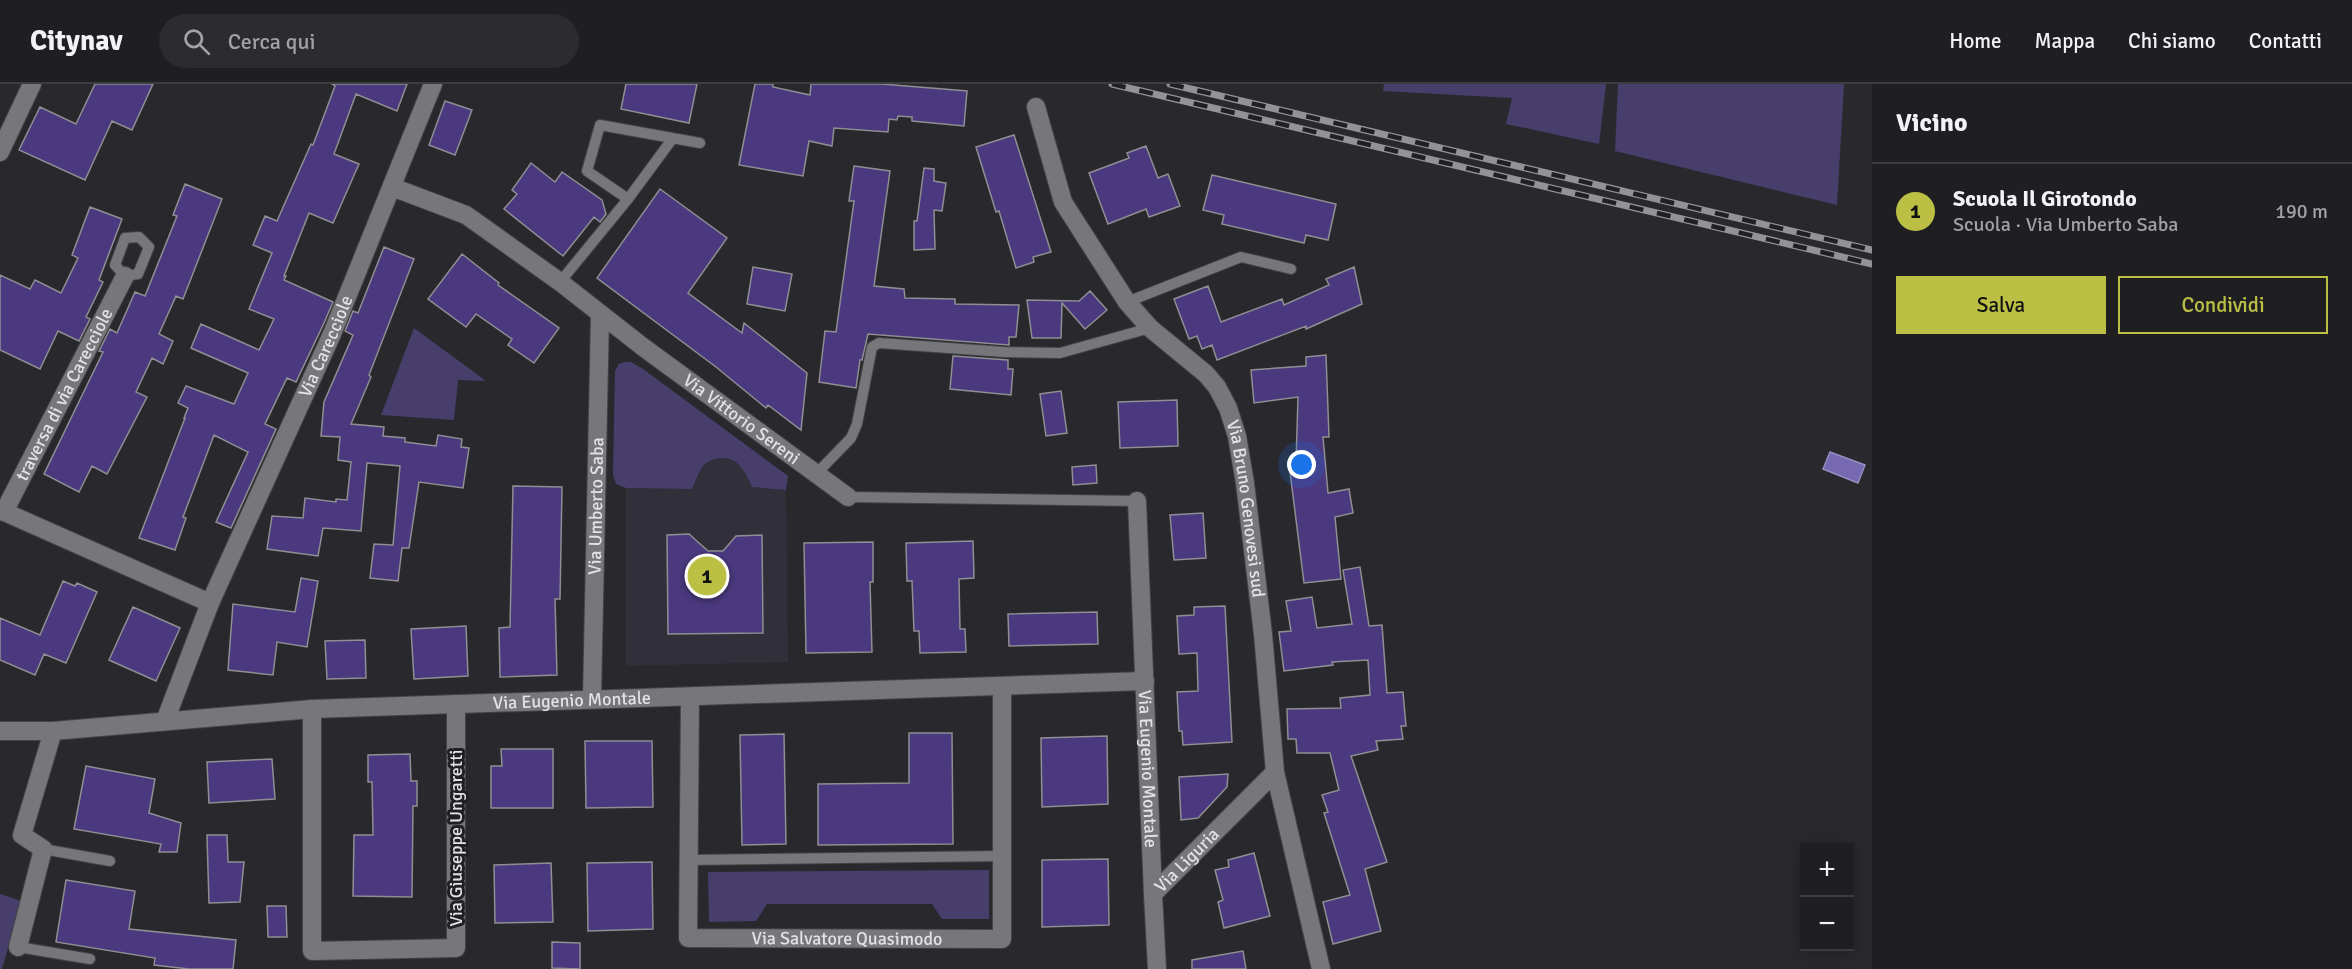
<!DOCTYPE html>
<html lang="it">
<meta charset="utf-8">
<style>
:root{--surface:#1f1f22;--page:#2c2c2f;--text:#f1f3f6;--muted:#a1a2a5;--line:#3c3d40;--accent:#bbc045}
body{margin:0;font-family:Signika,sans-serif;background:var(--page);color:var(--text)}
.controls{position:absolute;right:18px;bottom:18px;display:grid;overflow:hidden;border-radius:0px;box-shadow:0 3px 15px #0003}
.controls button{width:54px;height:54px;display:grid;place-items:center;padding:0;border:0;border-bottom:2px solid var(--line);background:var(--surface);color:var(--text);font:30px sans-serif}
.you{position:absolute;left:1302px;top:381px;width:21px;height:21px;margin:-15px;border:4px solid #fff;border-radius:50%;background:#1a73e8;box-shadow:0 0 0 9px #1a73e833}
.badge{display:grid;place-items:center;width:39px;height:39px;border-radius:50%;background:var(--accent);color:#111;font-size:20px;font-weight:700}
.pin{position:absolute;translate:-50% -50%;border:3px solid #fff;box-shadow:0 2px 6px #0006}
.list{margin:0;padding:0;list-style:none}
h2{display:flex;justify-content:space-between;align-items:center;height:78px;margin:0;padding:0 24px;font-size:26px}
h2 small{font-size:20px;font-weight:400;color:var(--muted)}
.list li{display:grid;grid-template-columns:39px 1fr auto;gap:18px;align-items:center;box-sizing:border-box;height:96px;padding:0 24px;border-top:2px solid var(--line)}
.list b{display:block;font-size:22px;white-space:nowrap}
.list p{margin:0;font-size:20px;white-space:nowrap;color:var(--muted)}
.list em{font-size:20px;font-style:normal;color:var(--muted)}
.actions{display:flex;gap:12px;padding:18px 24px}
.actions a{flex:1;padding:14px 0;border:2px solid var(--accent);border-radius:0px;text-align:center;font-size:21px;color:var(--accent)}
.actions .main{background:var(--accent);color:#111}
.icon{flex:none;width:33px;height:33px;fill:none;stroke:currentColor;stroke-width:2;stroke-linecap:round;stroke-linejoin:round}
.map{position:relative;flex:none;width:1872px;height:885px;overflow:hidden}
header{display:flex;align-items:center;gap:36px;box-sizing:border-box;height:84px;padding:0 30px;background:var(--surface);border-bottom:2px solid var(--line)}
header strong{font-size:28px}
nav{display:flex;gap:33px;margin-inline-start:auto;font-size:21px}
.search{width:420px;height:54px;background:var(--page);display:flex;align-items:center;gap:15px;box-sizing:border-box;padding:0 21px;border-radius:33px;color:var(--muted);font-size:22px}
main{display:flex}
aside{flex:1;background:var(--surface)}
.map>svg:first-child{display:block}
.built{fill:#31303a}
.green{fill:#473e6c}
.water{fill:#7668b1;stroke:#968dc0;stroke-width:1.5}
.building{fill:#4a397e;stroke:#8f8e93;stroke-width:1.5}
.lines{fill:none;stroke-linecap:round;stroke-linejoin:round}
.service-casing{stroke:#444447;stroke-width:12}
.minor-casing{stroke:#444447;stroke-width:20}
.service{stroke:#77767b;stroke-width:10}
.minor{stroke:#77767b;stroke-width:18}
.rail-casing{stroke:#939396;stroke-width:7}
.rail{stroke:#201f23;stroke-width:4.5;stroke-dasharray:14;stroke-linecap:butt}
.labels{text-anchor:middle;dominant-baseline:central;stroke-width:6;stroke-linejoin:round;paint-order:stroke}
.street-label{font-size:18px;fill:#e2e2e4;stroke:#201f23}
</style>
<header>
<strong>Citynav</strong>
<div class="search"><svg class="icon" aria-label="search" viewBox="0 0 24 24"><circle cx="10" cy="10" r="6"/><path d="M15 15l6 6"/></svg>Cerca qui</div>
<nav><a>Home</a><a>Mappa</a><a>Chi siamo</a><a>Contatti</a></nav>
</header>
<main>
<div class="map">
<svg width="1872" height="885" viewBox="0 0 1872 885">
<rect width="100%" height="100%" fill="#29292d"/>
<path class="built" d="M723,373l12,3 11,12 6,15 34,3 2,172 -162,4v-178l66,1 8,-19 9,-9z"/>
<path class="green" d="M1384,0h222l-7,60 -93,-20 6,-26 -129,-7z
M1618,0h226l-7,121 -222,-54z
M414,244l72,53 -28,-1 -4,40 -73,-5z
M625,278h6l12,7 145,107 -2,14 -34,-3c-7,-17 -16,-33 -37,-28 -7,2 -12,6 -15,12 -3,5 -5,12 -8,18l-66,-1 -10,-4 -3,-9 2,-104 4,-7z
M989,786v49h-47l-10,-15h-165l-11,17 -47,1 -1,-50z
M0,810l21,7 -19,68h-2z"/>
<path class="water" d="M1830,368l35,13 -7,18 -35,-14z"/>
<path class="building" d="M95,0h58l-21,46 -20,-9 -27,59 -66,-30 21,-43 36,17z
M332,0h75l-10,27 -41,-17 -22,60 25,10 -26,59 -24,-10 -25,63h2l-2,4 49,22 -9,21 -28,59 -9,-4 -22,46 11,5 -45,99 -15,-6 32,-70 -34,-17 -31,82 3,1 -11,32 -36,-12 46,-120h-1l4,-10 -10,-5 8,-17 48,18 14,-31 -57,-25 10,-24 58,26 15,-31 -25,-10 23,-56 -19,-8 12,-29 12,5 34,-77 2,1 22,-59z
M626,0h71l-8,39 -68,-14z
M755,0h18v3l37,8 1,-11h71l85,7 -3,35 -52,-5v-4l-14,-1 -1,4 -8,-1 -1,13 -54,-4 -2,18 -23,-5 -6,35 -64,-11z
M445,17l27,9 -17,45 -26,-10z
M1014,51l37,117 -18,5 1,5 -18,6 -17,-57 -3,1 -20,-65z
M1146,62l12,32 10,-4 12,32 -31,11 -3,-8 -38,15 -19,-51 40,-15 -2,-5z
M531,79l24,19 7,-10 40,28 4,14 -6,8 -6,-5 -31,39 -59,-47 13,-15 -5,-4z
M854,82l36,5 -16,115 30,3 1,9 50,1v5l64,1 -3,32h-7v8l-141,-11 -6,26h-2l-4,28 -37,-6 6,-51 11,1 18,-131h-5z
M924,84l10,1v12l12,2 -4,28 -8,-1 1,39 -21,1v-29h3z
M1212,91l124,29 -8,36 -22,-5 -2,8 -82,-19 2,-9 -21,-5z
M185,100l37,15 -39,100 -7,-3 -17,38 14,7 -10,23 -11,-6 -16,34 11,5 -40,77 -15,-8 -13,26 -35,-18 59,-122 -4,-1 11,-22 7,4 18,-41 10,4 32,-80 -4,-1z
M660,105l67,49 -39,55 54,40 2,-10 63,50 -6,57 -33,-25 -2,3 -50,-41 -119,-89z
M90,123l32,12 -23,61 4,2 -17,35 4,2 -11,22 -21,-10 -18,38 -40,-19v-75l30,14 5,-9 26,13 17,-35 -6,-3z
M384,163l30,12 -45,116 2,2 -20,47 33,3 -1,9 22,2v4l31,4 2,-11 24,4 -1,8 8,1 -6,40 -44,-6 -10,66h-7l-4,33 -28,-3 4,-34 19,1 7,-79 -33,-3 -6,68 -38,-3 -5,28 -51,-7 5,-33 31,2 2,-20 31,4v-3l11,1 4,-38 -13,-2 2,-23 -19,-1 3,-34 29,-67 -8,-4 8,-20 5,2z
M462,170l37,29 -1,2 61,43 -25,35 -26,-18 4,-6 -36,-25 -10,13 -38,-28z
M753,183l39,7 -7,37 -38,-7z
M1354,183l8,37 -56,25v-3l-89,34 -5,-15 -10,4 -5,-13 -8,3 -15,-40 34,-13 13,36 61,-23 2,6 45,-20 -3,-6z
M1090,207l17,19 -22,19 -23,-26 -1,35h-29l-5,-38 52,1z
M1326,271l3,82h-6l5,56 21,-4 4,24 -18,4 6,62 -37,4 -15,-119 7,-1 2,-66 -44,6 -3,-33 55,-4v-9z
M953,272l55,4v9h5l-2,26 -61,-6z
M1061,307l6,42 -21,3 -6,-42z
M1177,316l1,46 -58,2 -2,-46z
M1096,381l1,18 -24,2 -1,-18z
M513,402l49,1 -2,112h-5l2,76 -57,2 -1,-49 11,-1z
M1203,429l3,45 -32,2 -4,-45z
M689,450l19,17h15l13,-15 26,-1 1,98 -95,1 -1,-99z
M973,457l1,37 -15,1 1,50h5l1,23 -46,1 -1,-22h-5l-2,-50h-5l-1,-38z
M873,458v40h-3l2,70 -66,1 -2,-110z
M1360,483l9,59 13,-1 5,68 16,-1 3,34h-5l2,13 -27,2 2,9 -27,6 36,106 -22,7 16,62 -48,13 -10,-42 27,-7 -26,-82 4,-1 -6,-17 17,-5 -9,-37h-33l-1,-14h-8l-1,-30 54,-1 -1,-10 30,-3 -2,-35 -36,2 1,3 -49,6 -5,-39 12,-1 -5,-30 26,-4 5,31 35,-4 -9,-54z
M301,494l17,3 -11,66 -30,-5 -4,33 -45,-5 5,-66 62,8z
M63,497l12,5 2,-3 20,9 -31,71 -22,-9 -9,21 -35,-15v-42l40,17z
M1225,522l7,136 -49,3 -1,-14h-3l-2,-39 21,-1 -1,-38 -18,1 -2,-38 17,-1v-8z
M133,523l47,21 -24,53 -47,-21z
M1097,528l1,32 -89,2 -1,-32z
M466,542l2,50 -54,3 -3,-50z
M365,556l1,38 -39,1 -2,-38z
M909,649h43l1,111 -135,1v-61l91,-1z
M784,650l2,110 -44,1 -2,-110z
M1107,652l1,68 -66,3 -1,-69z
M585,657h67l1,66 -67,1z
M501,665h52v59h-62v-42h11z
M410,670l1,27h6v25h-4l-1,91 -59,-1 1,-61h19l-1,-53h-4v-27z
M272,675l3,40 -66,4 -2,-41z
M86,682l69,13 -6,34 32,10 -4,29h-18l2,-8 -87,-15z
M1228,690l-1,13 -29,31 -17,2 -2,-43z
M207,751h20l1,27h16l-4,40 -31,1z
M1254,769l16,63 -46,12 -6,-26 5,-2 -8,-30 14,-3 -1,-7z
M1108,775l1,66 -67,2v-67z
M652,778l1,67 -65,2 -1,-68z
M551,779l2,59 -58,1 -1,-58z
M66,796l69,11 -6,38 107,11 -3,29h-44l-35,-4 1,-7 -99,-16z
M267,822h19l1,31h-19z
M552,858l28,1v26l-28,-1z
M1243,867l3,18h-54v-9z"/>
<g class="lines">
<g class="service-casing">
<path id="service" d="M628,115l-41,-28 13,-46 100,18
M139,153l10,10 -11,27 -13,2 -10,-11 10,-27z
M560,198l68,-83 45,-61
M1127,218l114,-45 50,12
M816,390l35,-36 6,-14 15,-77 7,-4 125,9 56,1 90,-25
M848,413l289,4
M43,765l67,12
M689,776l314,-4
M18,863l72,12"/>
</g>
<g class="minor-casing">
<g id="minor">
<path id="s1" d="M1036,23l27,95 64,100 23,26 56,46 11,13 11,21 9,28 8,47 18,151 12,138 46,197"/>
<path d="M0,68l32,-68"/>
<path id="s2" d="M392,103l74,28 94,67 83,65 205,150"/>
<path id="s3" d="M1137,417l16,393"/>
<path d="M0,426l210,93"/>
<path id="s4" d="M4,428l121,-236"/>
<path id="s5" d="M592,614l8,-383"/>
<path id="s6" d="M690,614l-2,240 314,1v-252"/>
<path d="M312,625v242l144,-3v-244"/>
<path id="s7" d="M165,637l45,-118 122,-269 101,-250"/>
<path id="s8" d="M0,647h53l259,-22 833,-28"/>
<path d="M18,863l25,-98 -21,-14 31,-104"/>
<path id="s9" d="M1157,885l-4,-75 122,-122"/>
</g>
</g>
<use href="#service" class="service"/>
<use href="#minor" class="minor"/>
<g class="rail-casing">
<path id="rail" d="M1112,0l760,180
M1170,0l702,166"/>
</g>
<use href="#rail" class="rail"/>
</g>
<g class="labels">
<g class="street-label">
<text stroke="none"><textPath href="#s7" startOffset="408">Via Carecciole</textPath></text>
<text stroke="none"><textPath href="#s4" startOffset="132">traversa di via Carecciole</textPath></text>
<text stroke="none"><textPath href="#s2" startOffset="422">Via Vittorio Sereni</textPath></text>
<text stroke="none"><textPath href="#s5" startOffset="192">Via Umberto Saba</textPath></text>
<text stroke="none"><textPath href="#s1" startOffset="468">Via Bruno Genovesi sud</textPath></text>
<text stroke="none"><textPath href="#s8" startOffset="573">Via Eugenio Montale</textPath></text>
<text stroke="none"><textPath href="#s3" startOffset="268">Via Eugenio Montale</textPath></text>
<text transform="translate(456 754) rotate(-90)">Via Giuseppe Ungaretti</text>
<text stroke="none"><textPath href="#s9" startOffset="123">Via Liguria</textPath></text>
<text stroke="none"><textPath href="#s6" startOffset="399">Via Salvatore Quasimodo</textPath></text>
</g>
</g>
</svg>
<div class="controls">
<button>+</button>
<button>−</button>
</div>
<div class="you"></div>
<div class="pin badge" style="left:707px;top:492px">1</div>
</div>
<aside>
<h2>Vicino<small></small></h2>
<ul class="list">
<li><span class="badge">1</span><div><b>Scuola Il Girotondo</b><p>Scuola · Via Umberto Saba</p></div><em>190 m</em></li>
</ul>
<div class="actions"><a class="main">Salva</a><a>Condividi</a></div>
</aside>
</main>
